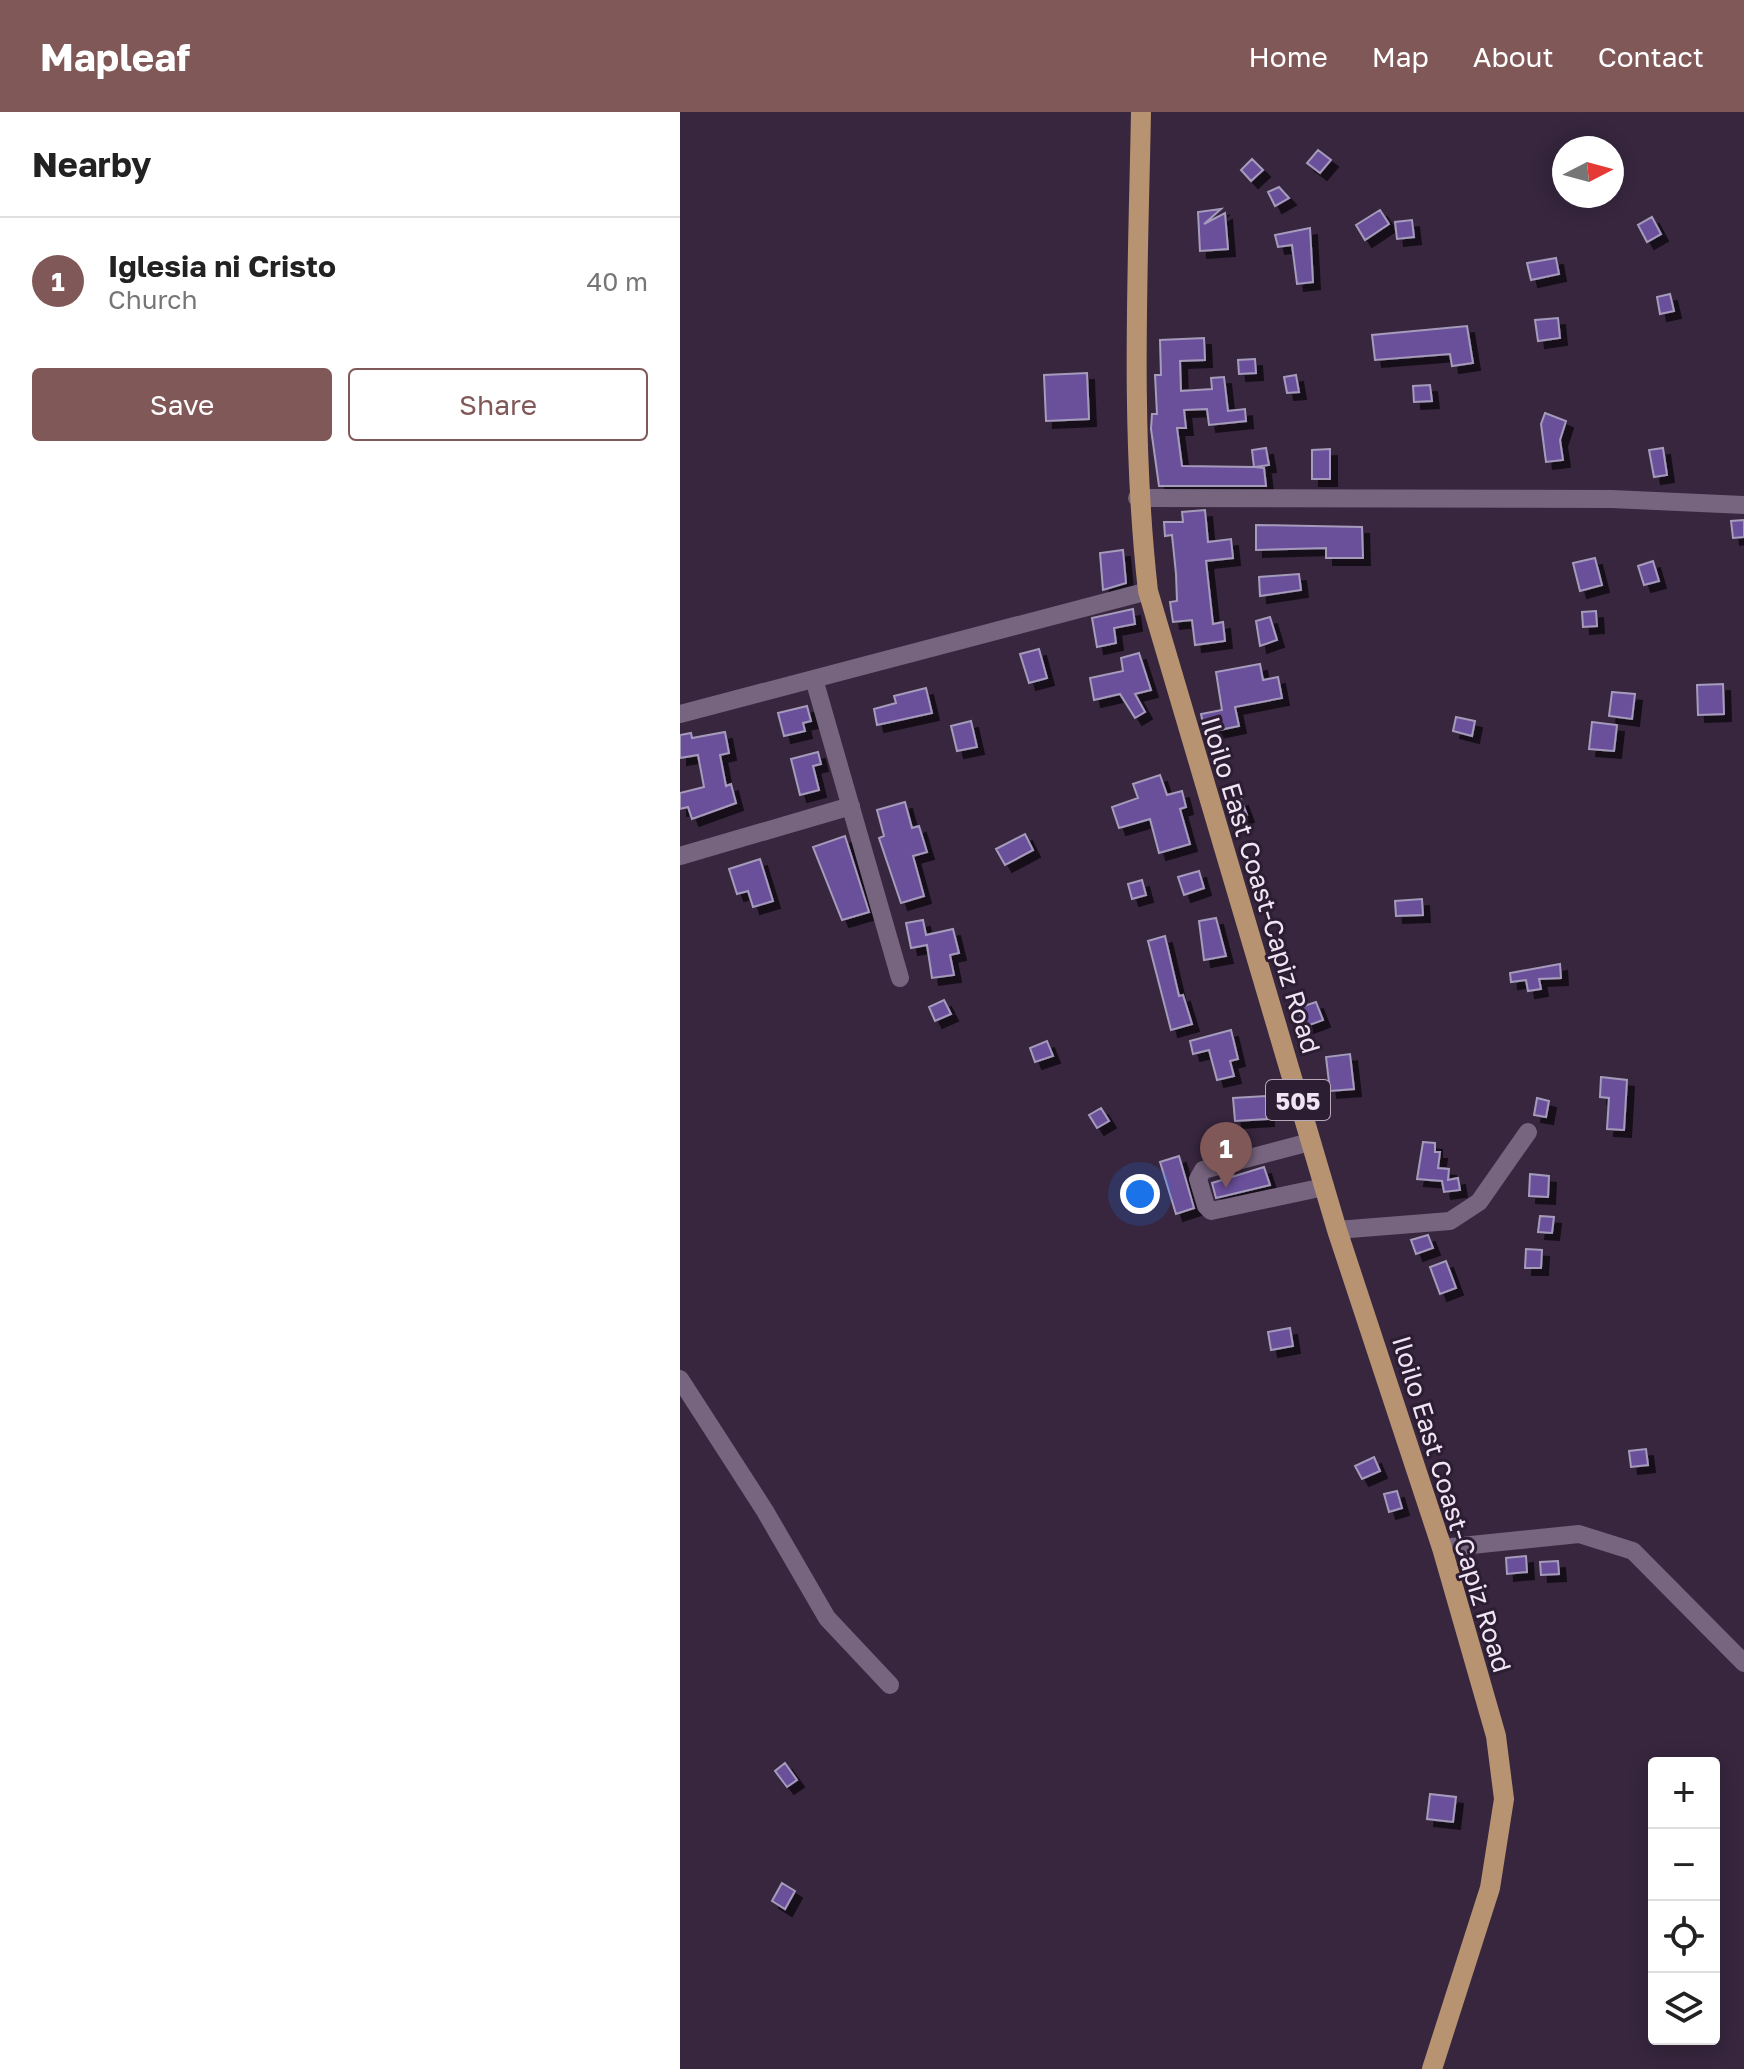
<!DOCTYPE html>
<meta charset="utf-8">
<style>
:root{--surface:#fff;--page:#f6f6f6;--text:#222;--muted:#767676;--line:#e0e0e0;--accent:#815858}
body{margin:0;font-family:"Golos Text",sans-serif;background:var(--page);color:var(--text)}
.controls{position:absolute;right:24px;bottom:24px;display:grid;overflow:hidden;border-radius:8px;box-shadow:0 4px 20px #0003}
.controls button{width:72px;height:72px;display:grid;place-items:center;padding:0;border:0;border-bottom:2px solid var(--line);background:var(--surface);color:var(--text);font:40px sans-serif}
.compass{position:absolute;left:872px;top:24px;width:72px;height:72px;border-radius:50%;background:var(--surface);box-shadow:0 4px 20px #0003;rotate:84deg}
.you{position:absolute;left:460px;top:1082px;width:28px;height:28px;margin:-20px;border:6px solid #fff;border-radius:50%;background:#1a73e8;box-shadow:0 0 0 12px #1a73e833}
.badge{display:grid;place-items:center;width:52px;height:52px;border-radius:50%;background:var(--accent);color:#fff;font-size:26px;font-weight:700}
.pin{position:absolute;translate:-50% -66px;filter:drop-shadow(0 2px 4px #0008)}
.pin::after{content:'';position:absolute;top:42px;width:28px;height:24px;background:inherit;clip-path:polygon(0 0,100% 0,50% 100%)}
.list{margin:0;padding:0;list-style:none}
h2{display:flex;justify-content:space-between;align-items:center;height:104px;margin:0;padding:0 32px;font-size:34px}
h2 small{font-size:26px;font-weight:400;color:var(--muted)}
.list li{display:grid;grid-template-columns:52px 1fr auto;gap:24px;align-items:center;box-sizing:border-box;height:128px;padding:0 32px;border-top:2px solid var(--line)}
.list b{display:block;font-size:30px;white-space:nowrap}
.list p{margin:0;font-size:26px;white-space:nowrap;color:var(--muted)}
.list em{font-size:26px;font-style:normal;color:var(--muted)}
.actions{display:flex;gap:16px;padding:24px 32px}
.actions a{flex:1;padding:18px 0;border:2px solid var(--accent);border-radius:8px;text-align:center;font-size:28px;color:var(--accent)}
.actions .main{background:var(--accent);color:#fff}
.icon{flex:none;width:44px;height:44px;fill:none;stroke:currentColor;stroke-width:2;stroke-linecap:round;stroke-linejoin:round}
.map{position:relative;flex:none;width:1064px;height:1957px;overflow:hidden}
header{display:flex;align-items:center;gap:48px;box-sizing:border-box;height:112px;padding:0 40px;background:var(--accent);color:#fff}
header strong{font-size:38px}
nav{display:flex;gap:44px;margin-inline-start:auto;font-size:28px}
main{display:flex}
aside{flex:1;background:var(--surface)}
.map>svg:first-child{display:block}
.building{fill:#6b4f9b;stroke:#a59bbb;stroke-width:2;filter:url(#shadow)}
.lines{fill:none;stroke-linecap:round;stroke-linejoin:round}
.minor{stroke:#77647e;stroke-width:18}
.major{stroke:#b79371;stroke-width:20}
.labels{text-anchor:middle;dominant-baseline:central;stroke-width:6;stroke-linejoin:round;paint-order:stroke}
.shield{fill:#2d1d33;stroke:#b6a9ba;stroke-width:2}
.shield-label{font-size:24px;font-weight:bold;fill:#f0e5f4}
.street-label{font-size:26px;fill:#f0e5f4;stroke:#2d1d33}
</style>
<header>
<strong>Mapleaf</strong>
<nav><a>Home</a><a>Map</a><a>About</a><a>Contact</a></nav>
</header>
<main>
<aside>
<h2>Nearby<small></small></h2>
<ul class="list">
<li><span class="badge">1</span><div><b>Iglesia ni Cristo</b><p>Church</p></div><em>40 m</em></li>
</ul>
<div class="actions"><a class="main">Save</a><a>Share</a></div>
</aside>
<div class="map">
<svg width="1064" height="1957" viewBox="0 0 1064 1957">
<defs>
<filter id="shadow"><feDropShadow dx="7" dy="7" stdDeviation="0" flood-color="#0009"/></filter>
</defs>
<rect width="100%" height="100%" fill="#37263e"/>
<path class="building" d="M638,38l13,10 -11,13 -13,-10z
M572,47l11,11 -12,11 -10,-11z
M599,75l10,11 -14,8 -7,-14z
M541,97l-17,15 21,-11 3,36 -28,2 -2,-39z
M700,98l9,14 -24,16 -9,-15z
M972,105l9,17 -14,8 -9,-17z
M732,108l2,17 -17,2 -2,-17z
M630,116l3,54 -16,2 -5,-39 -14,2 -3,-12z
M876,146l3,16 -28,6 -4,-17z
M990,182l4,17 -14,3 -3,-17z
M878,206l2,20 -22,3 -3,-21z
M787,214l6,37 -21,3 -2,-12 -75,6 -3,-25z
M524,226l1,22 -25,1 1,30 31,-2 -1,-11 13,-1 4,34 17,-2 1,12 -37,4 -2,-16 -23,1 2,18h-9l5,38 72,1 -2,-17 14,-2 3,17 -14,2 9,1 2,18h-107l-8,-57 1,-15h5l-2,-39h6l-1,-35z
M575,247l1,14 -17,1 -1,-14z
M407,261l2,46 -43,2 -2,-46z
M616,263l3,17 -12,1 -3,-16z
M750,273l2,16 -18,1 -1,-16z
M865,301l21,8 -6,19 3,20 -17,2 -5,-38z
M983,336l4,27 -13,2 -5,-27z
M650,337v30h-18v-29z
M525,398l3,32 23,-3 2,19 -27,3 7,63 10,-2 2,19 -30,4 -3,-25 -19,2 -3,-20 7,-1 -1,-27 -4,-39 -7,1 -1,-14h19l-1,-10z
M1064,408v17l-11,1 -2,-17z
M576,413l106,2 1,31h-37v-10l-70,2z
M443,438l3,33 -23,7 -3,-37z
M915,446l7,27 -22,6 -7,-28z
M973,449l6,20 -15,4 -6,-19z
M619,462l2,16 -41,6 -1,-19z
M453,497l2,15 -21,4 2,15 -19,4 -5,-29z
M916,499l1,15 -14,1 -1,-15z
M590,505l7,23 -17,6 -4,-25z
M359,537l8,29 -18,5 -9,-29z
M459,541l12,37 -16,4 10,18 -10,6 -15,-24 -26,6 -4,-22 33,-7 -2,-13z
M580,552l3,16 15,-3 4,21 -47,9 4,19 -34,7 -4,-19 21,-4 -6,-38z
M1043,572l1,30 -26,1 -1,-30z
M246,576l6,25 -55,12 -3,-16 22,-6 -2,-7z
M932,580l23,2 -3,25 -23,-3z
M127,594l4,15 -8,2 2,8 -21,5 -6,-23z
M776,605l19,4 -3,15 -19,-5z
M291,609l6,26 -20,4 -6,-25z
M912,610l25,3 -3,26 -25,-2z
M45,620l4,21 -9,2 6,31 5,-2 5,19 -44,16 -4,-12 -8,2v-16l24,-6 -6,-32 -18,3v-23l11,-2 1,5z
M138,640l3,12 -8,2 6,24 -19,5 -9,-36z
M480,663l7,20 15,-4 4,16 -6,2 10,35 -31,9 -9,-34 -31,9 -7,-21 26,-9 -5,-14z
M561,687l6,16 -11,4 -6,-16z
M225,690l7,26 7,-2 8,26 -14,4 11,40 -23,7 -22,-65 5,-2 -7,-26z
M345,722l8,16 -28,15 -9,-16z
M165,724l24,76 -27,8 -29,-73z
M80,747l13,42 -20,6 -5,-16 -11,3 -8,-25z
M519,759l5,17 -20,7 -6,-18z
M462,768l4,15 -14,4 -4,-15z
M742,787l1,16 -27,1 -1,-15z
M536,806l10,38 -22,4 -5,-39z
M243,808l3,15 27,-6 6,24 -9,2 4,20 -22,3 -5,-33 -16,3 -5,-25z
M485,824l14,60 4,-1 9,29 -21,6 -23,-89z
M880,852l1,14 -22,1 2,10 -13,2 -2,-11 -15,2 -1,-9z
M264,888l7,14 -16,7 -6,-14z
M636,890l7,18 -19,7 -6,-19z
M551,918l7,29 -8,2 4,15 -17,4 -8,-30 -16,4 -3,-13z
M367,929l6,15 -18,6 -5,-14z
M670,942l4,35 -24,2 -4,-34z
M921,965l26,3 -3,50 -17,-1 2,-31 -9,-1z
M586,984l1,23 -32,2 -2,-23z
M857,986l12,3 -3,16 -12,-2z
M421,996l8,13 -12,7 -8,-13z
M743,1030l12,1v9h5l-2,16 11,1 -1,11 10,-2 2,12 -16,2 -2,-11 -25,-2z
M499,1044l15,52 -18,6 -16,-52z
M584,1055l6,18 -54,13 -4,-15z
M850,1062l19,2 -1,21 -19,-1z
M860,1104l14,1 -2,16 -14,-1z
M748,1123l5,13 -17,6 -5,-14z
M846,1137l16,1 -1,18h-16z
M766,1149l10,27 -16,6 -10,-27z
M610,1216l3,18 -22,4 -3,-18z
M966,1337l2,16 -17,2 -2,-16z
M694,1345l6,14 -18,8 -7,-13z
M717,1379l5,17 -13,4 -5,-18z
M846,1444l1,16 -20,2 -1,-16z
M878,1449l1,13 -18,1 -1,-13z
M105,1651l12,17 -10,7 -12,-16z
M750,1682l26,3 -3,25 -26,-3z
M102,1771l13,8 -10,18 -13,-8z"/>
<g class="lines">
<path class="minor" d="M457,386l475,1 132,6
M134,567l86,299
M0,602l468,-123
M0,744l171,-50
M630,1030l-107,28 -5,9 8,27 5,5 113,-24
M657,1118l113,-9 29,-19 49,-70
M0,1267l85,132 62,107 63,67
M762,1436l137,-14 54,17 111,112"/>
<path class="major" d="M461,0c-3,160 -11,320 7,479l189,639 105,318 54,188 8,63 -14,89 -58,181"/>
</g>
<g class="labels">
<rect class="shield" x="586" y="968" width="64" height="40" rx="6"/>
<g class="shield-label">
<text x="618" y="988">505</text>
</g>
<g class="street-label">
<text transform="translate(581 773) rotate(73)">Iloilo East Coast-Capiz Road</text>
<text transform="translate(772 1392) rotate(73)">Iloilo East Coast-Capiz Road</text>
</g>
</g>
</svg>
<div class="controls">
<button>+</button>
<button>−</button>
<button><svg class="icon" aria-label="locate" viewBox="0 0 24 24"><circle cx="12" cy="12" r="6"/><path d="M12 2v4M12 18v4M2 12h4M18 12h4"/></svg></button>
<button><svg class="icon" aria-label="layers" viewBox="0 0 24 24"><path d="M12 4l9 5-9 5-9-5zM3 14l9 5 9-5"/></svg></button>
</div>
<svg class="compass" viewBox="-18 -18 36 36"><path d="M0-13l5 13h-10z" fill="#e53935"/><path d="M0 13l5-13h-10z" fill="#767676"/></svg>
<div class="you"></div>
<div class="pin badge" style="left:546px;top:1076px">1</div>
</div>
</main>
